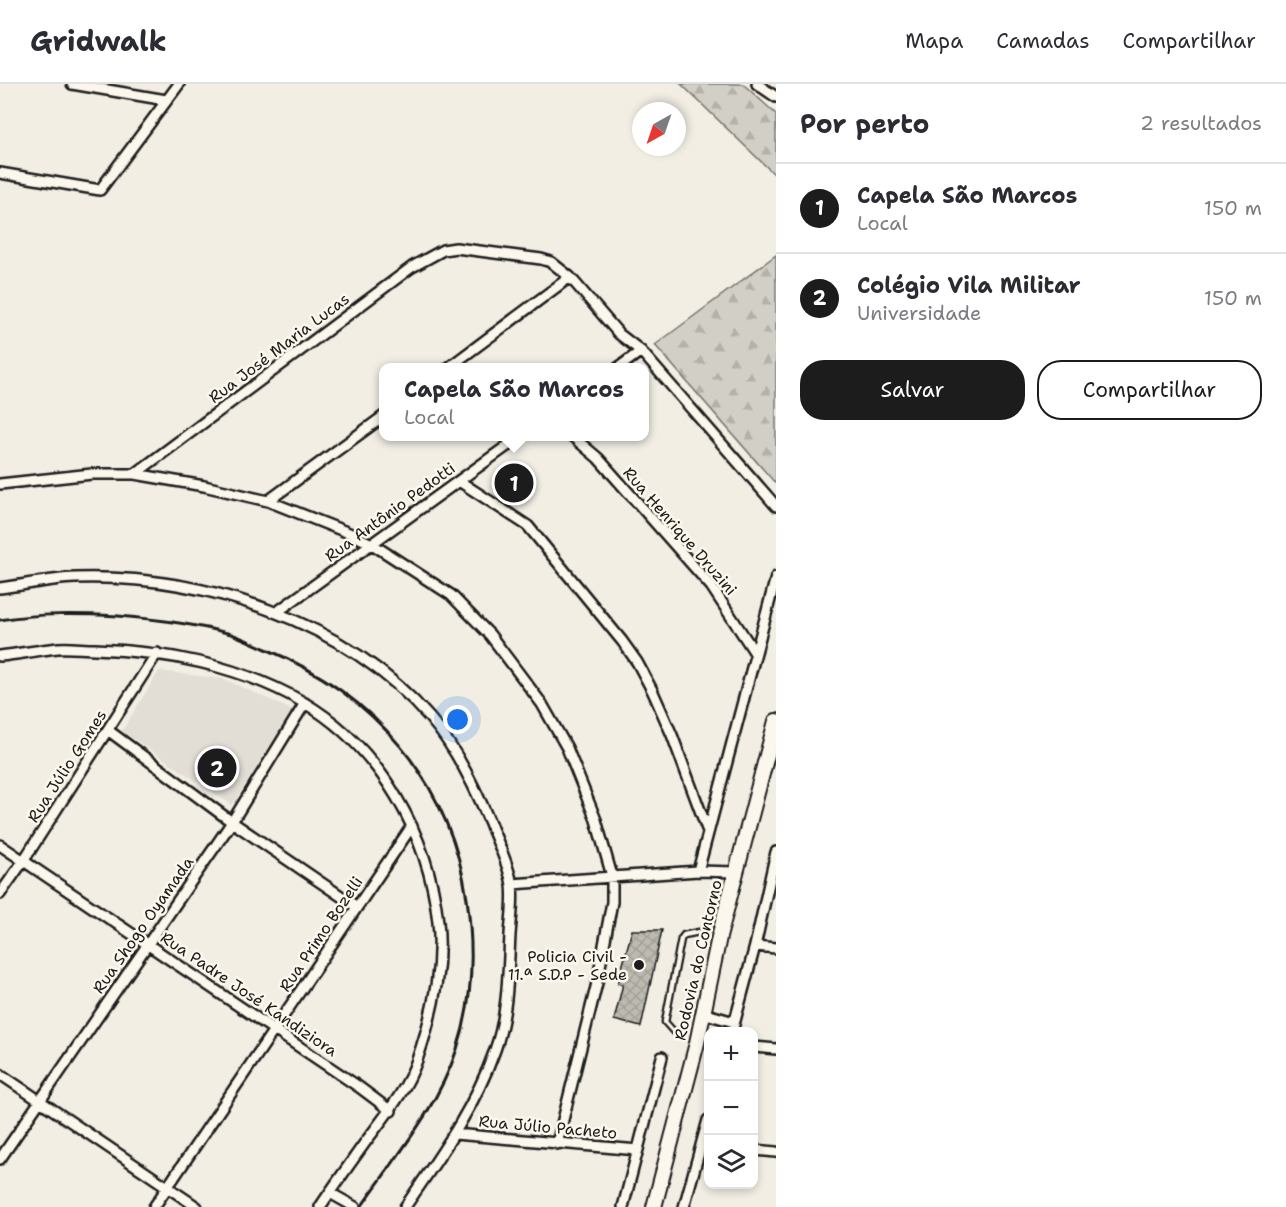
<!DOCTYPE html>
<html lang="pt">
<meta charset="utf-8">
<style>
:root{--surface:#fff;--page:#f7f7f7;--text:#2b2b33;--muted:#7c7c81;--line:#e1e1e2;--accent:#1c1c1c}
body{margin:0;font-family:"Shantell Sans",sans-serif;background:var(--page);color:var(--text)}
.controls{position:absolute;right:18px;bottom:18px;display:grid;overflow:hidden;border-radius:12px;box-shadow:0 3px 9px #0003}
.controls button{width:54px;height:54px;display:grid;place-items:center;padding:0;border:0;border-bottom:2px solid var(--line);background:var(--surface);color:var(--text);font:30px sans-serif}
.compass{position:absolute;left:632px;top:18px;width:54px;height:54px;border-radius:50%;background:var(--surface);box-shadow:0 3px 9px #0003;rotate:220deg}
.you{position:absolute;left:458px;top:636px;width:21px;height:21px;margin:-15px;border:4px solid #fff;border-radius:50%;background:#1a73e8;box-shadow:0 0 0 9px #1a73e833}
.badge{display:grid;place-items:center;width:39px;height:39px;border-radius:50%;background:var(--accent);color:#fff;font-size:20px;font-weight:700}
.pin{position:absolute;translate:-50% -50%;border:3px solid #fff;box-shadow:0 2px 6px #0006}
.popup{position:absolute;left:379px;top:279px;width:270px;height:78px;box-sizing:border-box;display:grid;place-content:center;border-radius:12px;background:var(--surface);filter:drop-shadow(0 2px 4px #0005);font-size:20px;white-space:nowrap;color:var(--muted)}
.popup b{font-size:22px;color:var(--text)}
.popup::after{content:'';position:absolute;left:50%;top:100%;margin-left:-12px;border:12px solid transparent;border-top-color:var(--surface)}
.list{margin:0;padding:0;list-style:none}
h2{display:flex;justify-content:space-between;align-items:center;height:78px;margin:0;padding:0 24px;font-size:26px}
h2 small{font-size:20px;font-weight:400;color:var(--muted)}
.list li{display:grid;grid-template-columns:39px 1fr auto;gap:18px;align-items:center;box-sizing:border-box;height:90px;padding:0 24px;border-top:2px solid var(--line)}
.list b{display:block;font-size:22px;white-space:nowrap}
.list p{margin:0;font-size:20px;white-space:nowrap;color:var(--muted)}
.list em{font-size:20px;font-style:normal;color:var(--muted)}
.actions{display:flex;gap:12px;padding:18px 24px}
.actions a{flex:1;padding:14px 0;border:2px solid var(--accent);border-radius:24px;text-align:center;font-size:21px;color:var(--accent)}
.actions .main{background:var(--accent);color:#fff}
.icon{flex:none;width:33px;height:33px;fill:none;stroke:currentColor;stroke-width:2;stroke-linecap:round;stroke-linejoin:round}
.map{position:relative;flex:none;width:776px;height:1123px;overflow:hidden}
header{display:flex;align-items:center;gap:36px;box-sizing:border-box;height:84px;padding:0 30px;background:var(--surface);border-bottom:2px solid var(--line)}
header strong{font-size:28px}
nav{display:flex;gap:33px;margin-inline-start:auto;font-size:21px}
main{display:flex}
aside{flex:1;background:var(--surface)}
.map>svg:first-child{display:block}
.built{fill:#e2ded5}
.forest{fill:url(#forest-firs);stroke:#777671;stroke-width:1.5}
.building{fill:url(#building-cross-hatch);stroke:#1c1c1c;stroke-width:1.5}
.lines{fill:none;stroke-linecap:round;stroke-linejoin:round}
.lane-casing{stroke:#1c1c1c;stroke-width:9}
.street-casing{stroke:#1c1c1c;stroke-width:14}
.primary-casing{stroke:#1c1c1c;stroke-width:18}
.lane{stroke:#fbf7ec;stroke-width:4.5}
.street{stroke:#fbf7ec;stroke-width:9}
.primary{stroke:#fbf7ec;stroke-width:14}
.rail{stroke:#1c1c1c;stroke-width:3}
.poi-dot{fill:#1c1c1c;stroke:#fbf7ec;stroke-width:2}
.labels{text-anchor:middle;dominant-baseline:central;stroke-width:5;stroke-linejoin:round;paint-order:stroke}
.street-label{font-size:16px;fill:#1c1c1c;stroke:#fbf7ec}
.poi-label{font-size:16px;fill:#1c1c1c;stroke:#fbf7ec;text-anchor:end}
</style>
<header>
<strong>Gridwalk</strong>
<nav><a>Mapa</a><a>Camadas</a><a>Compartilhar</a></nav>
</header>
<main>
<div class="map">
<svg width="776" height="1123" viewBox="0 0 776 1123">
<defs>
<pattern id="forest-firs" width="22" height="20" patternUnits="userSpaceOnUse" patternTransform="scale(1.5)"><rect width="22" height="20" fill="#d2cfc6"/><path d="M5 1l3.5 6h-7zM16 11l3.5 6h-7z" fill="#b4b1aa"/></pattern>
<pattern id="building-cross-hatch" width="8" height="8" patternUnits="userSpaceOnUse" patternTransform="scale(1.5)"><rect width="8" height="8" fill="#bdbab1"/><path d="M0 0l8 8M0 8l8-8" fill="none" stroke="#a29f98"/></pattern>
</defs>
<rect width="100%" height="100%" fill="#f2eee4"/>
<filter id="ink" filterUnits="userSpaceOnUse"><feTurbulence type="fractalNoise" baseFrequency=".0167" numOctaves="2"/><feDisplacementMap in="SourceGraphic" scale="12" xChannelSelector="R" yChannelSelector="G"/><feConvolveMatrix kernelMatrix="1 2 1 2 8 2 1 2 1" color-interpolation-filters="sRGB"/></filter>
<g filter="url(#ink)">
<path class="built" d="M159,587l65,8 70,32 -62,94 -110,-74z"/>
<path class="forest" d="M681,0h62l33,30v62z
M776,171v229l-121,-139z"/>
<path class="building" d="M517,381l11,7 5,14 -6,14 -14,3 -14,-8 -3,-14 6,-13z
M632,846h30l-21,97 -27,-7 9,-36 -5,-1z"/>
<g class="lines">
<g class="lane-casing">
<path id="lane" d="M673,947l-8,-9 16,-83 3,-4 15,-3"/>
</g>
<g class="street-casing">
<path id="street" d="M72,0l94,16
M757,0l19,13
M0,89l100,17 79,-106
M448,284l122,-91
M618,284l23,-17
M572,352l26,22 113,128 44,67
M135,390l277,-207 31,-17 13,-2 85,11 10,3 19,15 49,57 22,17 135,155
M459,397l69,45 94,115 15,21 16,30 19,43 35,94
M0,400l92,-10h43l69,12 64,15 81,32 23,11 79,51 39,40 52,69 25,44 29,72 16,56v26l-15,81 -40,161
M268,417l116,-85
M0,504c25,-3 50,-9 75,-10 128,-4 270,42 355,140 26,30 45,69 60,105 7,19 19,41 22,62 2,16 -1,34 -2,50 -2,38 -2,79 -15,115 -21,59 -55,106 -90,157
M277,528l244,-176
M0,572c19,-2 39,-6 58,-8 12,-1 25,1 37,1 70,2 146,17 208,53 77,45 126,133 135,220 5,46 -6,95 -21,138 -11,32 -33,57 -53,84 -15,21 -30,42 -44,63
M109,647l123,91 125,85
M0,761l359,242 32,24
M698,787l78,-294
M512,800l186,-13 38,1
M0,810l24,-34 133,-207
M755,862l21,2
M703,929l31,9
M732,948l23,-86 21,-94
M754,963l22,2
M0,990l197,133
M455,1050l183,16
M754,1066l22,2
M0,1075l232,-337 73,-119
M330,1109l25,14
M154,1123l258,-381
M623,1123l39,-150
M684,1123l24,-87"/>
</g>
<g class="primary-casing">
<path id="primary" d="M654,1123l43,-164 22,-106 57,-216"/>
</g>
<use href="#lane" class="lane"/>
<use href="#street" class="street"/>
<use href="#primary" class="primary"/>
<path class="rail" d="M0,536c39,-7 79,-6 118,-4 38,3 77,8 113,18 12,4 23,10 35,15 108,45 184,132 201,250 7,49 6,102 -10,150 -19,58 -61,108 -96,158"/>
</g>
</g>
<circle class="poi-dot" cx="639" cy="881" r="6"/>
<g class="labels">
<g class="street-label">
<text transform="translate(279 264) rotate(-37)">Rua José Maria Lucas</text>
<text transform="translate(390 428) rotate(-36)">Rua Antônio Pedotti</text>
<text transform="translate(680 447) rotate(49)">Rua Henrique Druzini</text>
<text transform="translate(67 682) rotate(-57)">Rua Júlio Gomes</text>
<text transform="translate(143 841) rotate(-55)">Rua Shogo Oyamada</text>
<text transform="translate(321 850) rotate(-56)">Rua Primo Bozelli</text>
<text transform="translate(698 876) rotate(-77)">Rodovia do Contorno</text>
<text transform="translate(249 910) rotate(34)">Rua Padre José Kandiziora</text>
<text transform="translate(548 1043) rotate(5)">Rua Júlio Pacheto</text>
</g>
<g class="poi-label">
<text x="627" y="872">Policia Civil -<tspan x="627" dy="18">11.ª S.D.P - Sede</tspan></text>
</g>
</g>
</svg>
<div class="controls">
<button>+</button>
<button>−</button>
<button><svg class="icon" aria-label="layers" viewBox="0 0 24 24"><path d="M12 4l9 5-9 5-9-5zM3 14l9 5 9-5"/></svg></button>
</div>
<svg class="compass" viewBox="-18 -18 36 36"><path d="M0-13l5 13h-10z" fill="#e53935"/><path d="M0 13l5-13h-10z" fill="#7c7c81"/></svg>
<div class="you"></div>
<div class="pin badge" style="left:514px;top:399px">1</div>
<div class="popup"><b>Capela São Marcos</b>Local</div>
<div class="pin badge" style="left:217px;top:684px">2</div>
</div>
<aside>
<h2>Por perto<small>2 resultados</small></h2>
<ul class="list">
<li><span class="badge">1</span><div><b>Capela São Marcos</b><p>Local</p></div><em>150 m</em></li>
<li><span class="badge">2</span><div><b>Colégio Vila Militar</b><p>Universidade</p></div><em>150 m</em></li>
</ul>
<div class="actions"><a class="main">Salvar</a><a>Compartilhar</a></div>
</aside>
</main>
